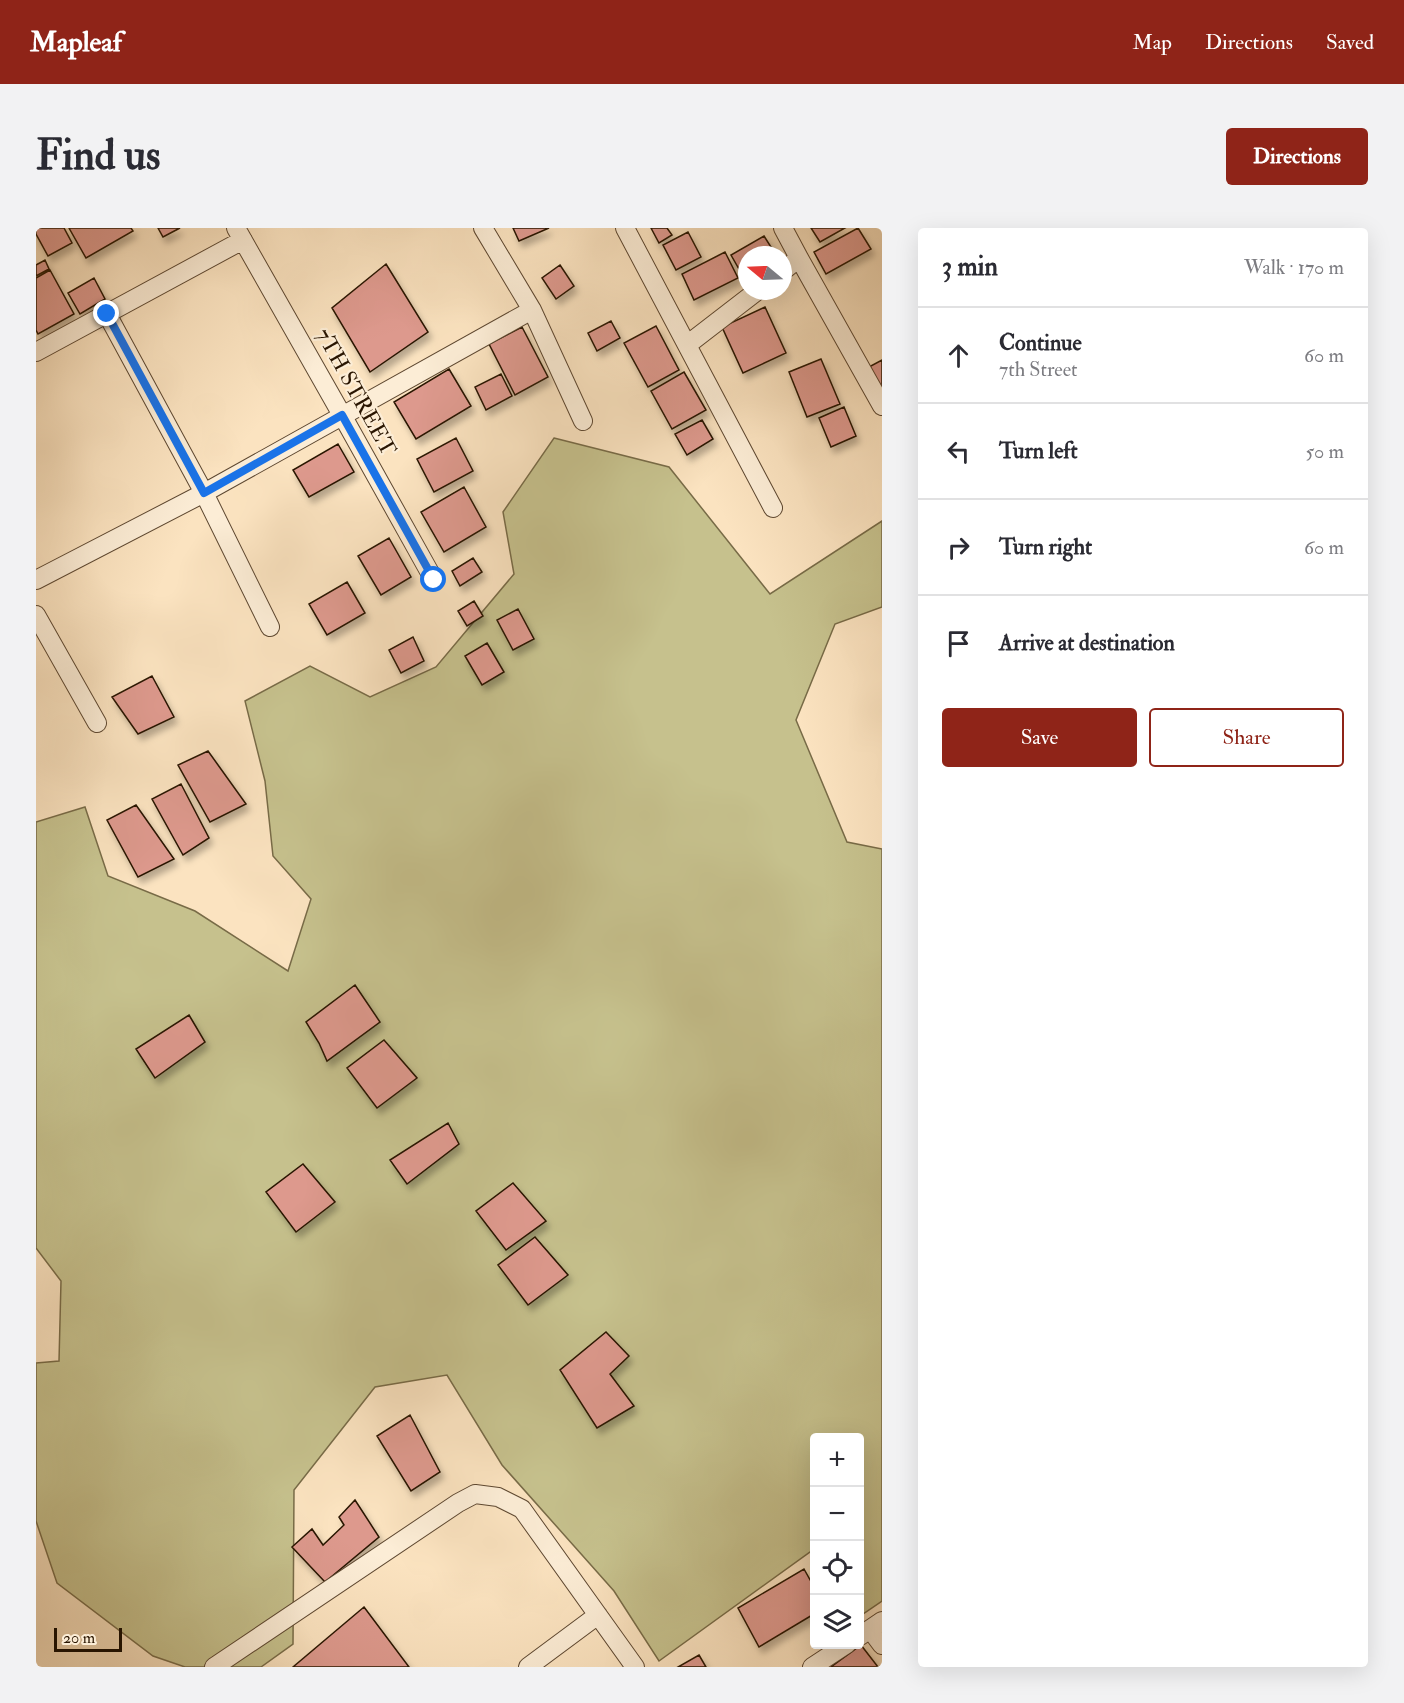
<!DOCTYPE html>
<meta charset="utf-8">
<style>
:root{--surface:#fff;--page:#f2f2f3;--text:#2b2b33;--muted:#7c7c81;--line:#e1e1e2;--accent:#8f2418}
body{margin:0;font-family:"IM FELL Double Pica",serif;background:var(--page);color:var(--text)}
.controls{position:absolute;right:18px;bottom:18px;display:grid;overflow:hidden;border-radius:6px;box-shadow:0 6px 24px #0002}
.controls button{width:54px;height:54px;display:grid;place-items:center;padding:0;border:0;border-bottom:2px solid var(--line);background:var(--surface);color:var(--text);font:30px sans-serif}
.compass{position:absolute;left:702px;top:18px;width:54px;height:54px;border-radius:50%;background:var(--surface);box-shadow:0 6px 24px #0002;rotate:289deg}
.scale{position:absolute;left:18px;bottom:15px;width:68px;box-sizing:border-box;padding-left:6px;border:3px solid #291501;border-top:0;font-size:16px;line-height:21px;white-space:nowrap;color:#291501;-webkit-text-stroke:4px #fcedd6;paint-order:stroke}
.stop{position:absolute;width:18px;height:18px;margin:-14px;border:4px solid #1a73e8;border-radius:50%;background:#fff}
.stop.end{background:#1a73e8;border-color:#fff;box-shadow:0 2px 6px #0008}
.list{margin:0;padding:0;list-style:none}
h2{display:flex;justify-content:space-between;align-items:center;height:78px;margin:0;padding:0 24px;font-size:26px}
h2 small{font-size:20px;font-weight:400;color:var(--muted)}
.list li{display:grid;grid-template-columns:39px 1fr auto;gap:18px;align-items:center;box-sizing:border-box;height:96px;padding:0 24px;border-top:2px solid var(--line)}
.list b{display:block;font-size:22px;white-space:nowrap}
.list p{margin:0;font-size:20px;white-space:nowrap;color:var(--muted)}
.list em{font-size:20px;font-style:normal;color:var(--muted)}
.actions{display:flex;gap:12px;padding:18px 24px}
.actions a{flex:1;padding:14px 0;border:2px solid var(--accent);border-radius:6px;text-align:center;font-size:21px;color:var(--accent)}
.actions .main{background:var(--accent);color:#fff}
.icon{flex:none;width:33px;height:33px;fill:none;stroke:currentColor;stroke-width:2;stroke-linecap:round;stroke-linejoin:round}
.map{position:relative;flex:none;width:846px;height:1439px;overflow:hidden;border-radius:6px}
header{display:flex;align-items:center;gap:36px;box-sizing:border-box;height:84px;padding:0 30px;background:var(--accent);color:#fff}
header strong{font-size:28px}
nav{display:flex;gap:33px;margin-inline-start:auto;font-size:21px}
.intro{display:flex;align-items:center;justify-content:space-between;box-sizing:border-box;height:144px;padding:0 36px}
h1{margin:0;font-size:42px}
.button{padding:15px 27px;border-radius:6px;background:var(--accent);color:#fff;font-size:21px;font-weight:700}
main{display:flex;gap:36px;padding:0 36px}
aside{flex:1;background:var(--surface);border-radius:6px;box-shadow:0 6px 24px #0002}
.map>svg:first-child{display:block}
.green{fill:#c6c18d;stroke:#786b47;stroke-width:1.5}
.building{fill:#dd998d;stroke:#291501;stroke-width:1.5;filter:url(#shadow)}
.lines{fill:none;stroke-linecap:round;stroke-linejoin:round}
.street-casing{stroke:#5e4831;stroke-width:20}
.street{stroke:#fcedd6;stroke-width:18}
.route{stroke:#1a73e8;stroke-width:8}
.labels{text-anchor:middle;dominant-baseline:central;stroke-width:4.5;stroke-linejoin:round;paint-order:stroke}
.street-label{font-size:22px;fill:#291501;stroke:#fcedd6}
</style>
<header>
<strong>Mapleaf</strong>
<nav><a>Map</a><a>Directions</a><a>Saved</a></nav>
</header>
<div class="intro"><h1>Find us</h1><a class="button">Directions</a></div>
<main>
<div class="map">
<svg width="846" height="1439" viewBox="0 0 846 1439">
<defs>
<filter id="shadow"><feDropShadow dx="3.5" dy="6" stdDeviation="3" flood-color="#0004"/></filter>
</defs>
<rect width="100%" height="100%" fill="#fbe3c0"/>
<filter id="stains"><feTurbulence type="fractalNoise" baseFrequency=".00333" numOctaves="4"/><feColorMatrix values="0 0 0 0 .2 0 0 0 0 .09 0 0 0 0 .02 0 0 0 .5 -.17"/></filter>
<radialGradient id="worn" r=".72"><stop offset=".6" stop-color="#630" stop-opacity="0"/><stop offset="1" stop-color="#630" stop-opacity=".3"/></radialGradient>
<path class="green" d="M518,210l115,29 101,127 112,-73v86l-47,17 -39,96 51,122 35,7v752l-22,15v-178h-46v111l-155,112 -45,-70 -112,-126 -55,-90 -72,12 -81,103 -1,154 -32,23h-76l-32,-11 -96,-73 -21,-62v-158l23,-2 2,-80 -25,-33v-426l49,-15 23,69 87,35 93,60 23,-72 -38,-43 -8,-75 -20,-80 65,-35 60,31 66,-30 78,-93 -11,-62z"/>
<path class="building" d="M0,0h28l8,15 -24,13 -12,-22z
M33,0h62l2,3 -47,27z
M122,0h22l-17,9z
M477,0h36l-30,13z
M615,0h16l5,7 -13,8z
M775,0h34l-25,14z
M822,0l13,21 -45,25 -12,-22z
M652,4l13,25 -25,13 -13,-25z
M728,8l12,19h-29v19l-4,2 -12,-21z
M689,24l13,26 -44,22 -12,-26z
M9,32l4,9 -13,7v-11z
M350,36l42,68 -58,40 -38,-64z
M524,37l14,21 -18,13 -14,-21z
M14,42l24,44 -36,20 -2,-4v-52z
M58,50l11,21 -25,15 -12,-21z
M729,79l21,46 -43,20 -21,-46z
M575,93l9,17 -23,13 -9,-18z
M620,98l23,44 -31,17 -24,-44z
M486,99l26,50 -33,18 -26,-51z
M785,131l19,45 -33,13 -18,-45z
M846,132v33l-15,-25z
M413,141l22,37 -55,33 -22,-37z
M648,144l22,38 -34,19 -21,-38z
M465,146l11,22 -26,14 -11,-23z
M808,179l12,29 -25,11 -12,-29z
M666,192l11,19 -26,16 -12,-21z
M420,210l17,33 -39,21 -17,-33z
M302,216l16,28 -45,25 -16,-27z
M428,259l22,40 -42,25 -23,-40z
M353,310l22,39 -30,18 -23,-39z
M437,330l9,14 -22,14 -8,-15z
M311,354l18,31 -38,22 -18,-31z
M438,373l9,15 -16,10 -9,-15z
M482,381l16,30 -21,11 -16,-30z
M377,409l11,24 -23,12 -12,-23z
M451,415l17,29 -22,13 -17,-29z
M116,448l22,41 -36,17 -26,-37z
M172,523l38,53 -36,18 -32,-57z
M145,556l28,54 -26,17 -31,-56z
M100,577l38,54 -36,18 -31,-57z
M319,757l25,37 -53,39 -8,-18 -13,-21z
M153,787l16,27 -50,36 -19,-29z
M348,812l33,38 -40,30 -30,-40z
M412,895l11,21 -52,40 -17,-24z
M267,936l32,38 -39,30 -30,-40z
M477,955l33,38 -40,29 -30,-39z
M499,1009l33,38 -40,30 -30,-40z
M570,1104l23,24 -19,18 24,32 -37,22 -37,-58z
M374,1187l30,57 -29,19 -34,-55z
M319,1272l24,37 -54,45 -33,-35 20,-18 11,16 21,-20 -5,-8z
M768,1341l10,18v27l-55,33 -21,-39z
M328,1379l45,60h-116z
M825,1417l17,22h-47z
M663,1427l7,12h-28z"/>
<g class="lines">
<g class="street-casing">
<path id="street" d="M200,0l106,187 92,165
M447,0l49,82 51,111
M589,0l148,280
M747,0l16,30 -16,13
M763,30l83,148
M71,86l97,179 66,134
M651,117l70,-54
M0,124l207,-112
M0,352l168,-87 328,-183
M0,387l61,108
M834,1401l12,16
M824,1408l22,-15
M178,1439l244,-164 17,-9 23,3 24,12 113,158
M492,1439l70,-52
M776,1439l35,-23"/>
</g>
<use href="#street" class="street"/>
</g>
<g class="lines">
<path class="route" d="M71,86l97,179 138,-78 92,165"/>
</g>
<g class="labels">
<g class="street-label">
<text transform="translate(320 164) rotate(61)">7TH STREET</text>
</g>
</g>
<rect width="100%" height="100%" filter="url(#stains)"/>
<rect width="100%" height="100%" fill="url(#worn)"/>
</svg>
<div class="controls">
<button>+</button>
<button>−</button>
<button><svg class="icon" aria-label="locate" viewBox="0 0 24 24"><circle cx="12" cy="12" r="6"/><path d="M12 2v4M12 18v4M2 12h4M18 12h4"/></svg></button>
<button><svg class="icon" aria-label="layers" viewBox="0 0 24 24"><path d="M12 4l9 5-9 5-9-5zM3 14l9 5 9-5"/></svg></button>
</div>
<svg class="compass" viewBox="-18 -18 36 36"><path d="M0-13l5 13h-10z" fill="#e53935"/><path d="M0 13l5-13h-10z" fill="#7c7c81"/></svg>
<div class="scale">20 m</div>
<div class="stop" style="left:398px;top:352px"></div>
<div class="stop end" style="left:71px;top:86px"></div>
</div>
<aside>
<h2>3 min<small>Walk · 170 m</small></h2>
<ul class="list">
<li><svg class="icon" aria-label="ahead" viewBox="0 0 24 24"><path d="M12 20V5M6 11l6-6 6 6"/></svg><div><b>Continue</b><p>7th Street</p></div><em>60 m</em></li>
<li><svg class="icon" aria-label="left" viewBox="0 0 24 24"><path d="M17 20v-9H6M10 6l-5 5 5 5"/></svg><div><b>Turn left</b></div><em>50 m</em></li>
<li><svg class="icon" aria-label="right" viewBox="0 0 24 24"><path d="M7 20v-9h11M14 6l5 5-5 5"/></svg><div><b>Turn right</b></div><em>60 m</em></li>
<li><svg class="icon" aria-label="arrive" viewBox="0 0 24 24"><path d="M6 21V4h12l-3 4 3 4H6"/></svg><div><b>Arrive at destination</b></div></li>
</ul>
<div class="actions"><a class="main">Save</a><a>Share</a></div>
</aside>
</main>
